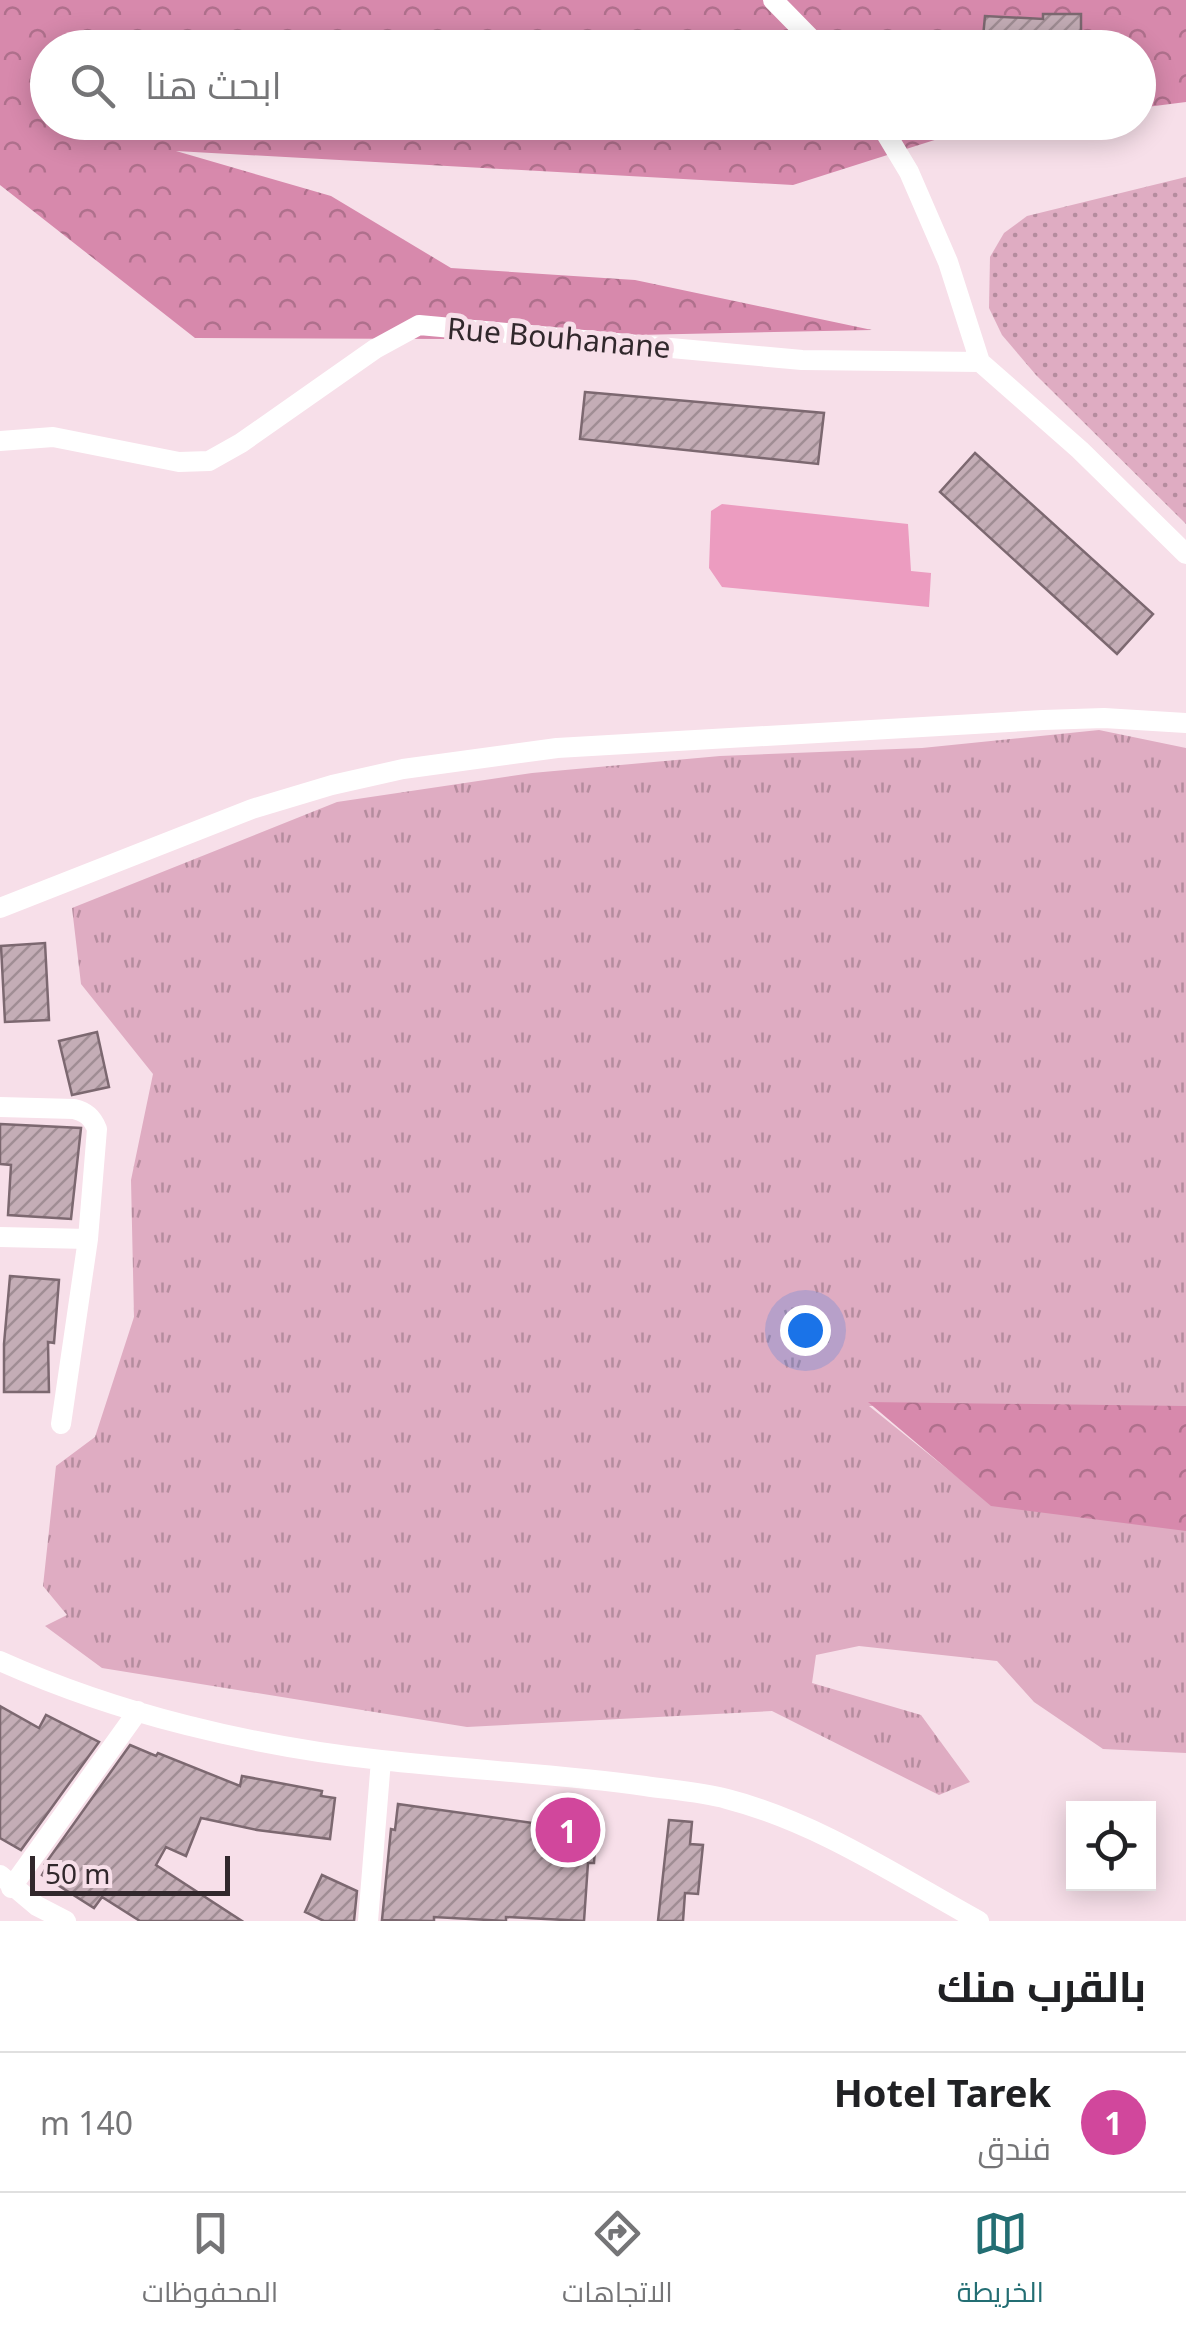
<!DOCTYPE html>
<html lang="ar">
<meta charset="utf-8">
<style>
:root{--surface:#fff;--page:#f2f2f2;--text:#202124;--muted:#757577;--line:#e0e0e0;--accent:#236e73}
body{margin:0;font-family:"Noto Sans",Cairo,sans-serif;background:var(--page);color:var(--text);direction:rtl}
.controls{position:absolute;right:30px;bottom:30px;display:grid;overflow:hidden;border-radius:0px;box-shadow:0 5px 25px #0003}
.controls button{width:90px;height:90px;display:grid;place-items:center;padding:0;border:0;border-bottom:2px solid var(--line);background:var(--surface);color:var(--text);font:50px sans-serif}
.scale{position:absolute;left:30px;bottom:25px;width:200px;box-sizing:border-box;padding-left:10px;border:5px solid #31282c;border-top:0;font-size:28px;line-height:35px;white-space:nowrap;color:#31282c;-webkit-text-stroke:8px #f7dfe9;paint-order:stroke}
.you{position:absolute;left:805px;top:1330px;width:35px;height:35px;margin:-25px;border:8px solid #fff;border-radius:50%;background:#1a73e8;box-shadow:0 0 0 15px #1a73e833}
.badge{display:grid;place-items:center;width:65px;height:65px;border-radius:50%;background:var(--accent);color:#fff;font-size:32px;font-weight:700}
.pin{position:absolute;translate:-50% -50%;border:5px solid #fff;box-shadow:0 2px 10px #0006}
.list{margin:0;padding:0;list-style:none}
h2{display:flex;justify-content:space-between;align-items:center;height:130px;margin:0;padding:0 40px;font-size:42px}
h2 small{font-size:32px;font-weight:400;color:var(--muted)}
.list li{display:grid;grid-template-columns:65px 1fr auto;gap:30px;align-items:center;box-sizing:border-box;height:140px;padding:0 40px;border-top:2px solid var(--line)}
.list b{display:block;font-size:38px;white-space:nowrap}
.list p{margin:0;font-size:32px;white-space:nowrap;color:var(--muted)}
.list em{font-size:32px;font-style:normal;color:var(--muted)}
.icon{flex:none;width:55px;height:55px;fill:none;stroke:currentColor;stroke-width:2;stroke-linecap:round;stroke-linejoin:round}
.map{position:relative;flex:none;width:1186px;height:1921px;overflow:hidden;direction:ltr}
.search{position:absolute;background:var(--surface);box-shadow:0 5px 25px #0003;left:30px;right:30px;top:30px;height:110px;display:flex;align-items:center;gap:25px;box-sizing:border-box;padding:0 35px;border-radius:55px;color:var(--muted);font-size:38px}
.sheet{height:270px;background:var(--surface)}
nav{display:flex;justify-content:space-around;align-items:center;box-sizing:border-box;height:140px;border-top:2px solid var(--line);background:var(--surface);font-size:28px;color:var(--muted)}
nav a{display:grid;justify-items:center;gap:5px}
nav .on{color:var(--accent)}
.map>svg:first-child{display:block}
.grass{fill:url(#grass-tufts)}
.forest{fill:url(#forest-crowns)}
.park{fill:url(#park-dots)}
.water{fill:#ec9cc0}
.building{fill:url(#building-hatch);stroke:#7c6870;stroke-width:2.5}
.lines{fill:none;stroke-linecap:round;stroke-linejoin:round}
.minor{stroke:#fff;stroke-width:20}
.labels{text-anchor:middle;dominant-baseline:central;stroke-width:10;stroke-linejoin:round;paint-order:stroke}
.street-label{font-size:30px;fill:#31282c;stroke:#f7dfe9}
</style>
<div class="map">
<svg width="1186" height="1921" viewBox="0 0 1186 1921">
<defs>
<pattern id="grass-tufts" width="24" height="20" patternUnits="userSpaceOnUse" patternTransform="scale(2.5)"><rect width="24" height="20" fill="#dfacc2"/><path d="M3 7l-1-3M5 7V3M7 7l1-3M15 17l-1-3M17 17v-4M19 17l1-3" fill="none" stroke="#b58c9e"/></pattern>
<pattern id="forest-crowns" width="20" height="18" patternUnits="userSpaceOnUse" patternTransform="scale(2.5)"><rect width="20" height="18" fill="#d789ac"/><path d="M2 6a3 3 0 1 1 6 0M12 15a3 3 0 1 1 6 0" fill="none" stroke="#af708c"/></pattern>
<pattern id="park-dots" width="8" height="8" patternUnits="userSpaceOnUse" patternTransform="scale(2.5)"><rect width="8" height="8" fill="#dfacc2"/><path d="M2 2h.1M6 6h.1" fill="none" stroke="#b58c9e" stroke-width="1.8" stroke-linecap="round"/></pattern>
<pattern id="building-hatch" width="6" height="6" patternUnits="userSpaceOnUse" patternTransform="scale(2.5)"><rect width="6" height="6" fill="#c4adb6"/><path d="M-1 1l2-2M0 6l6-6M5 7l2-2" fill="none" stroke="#a08d94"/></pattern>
</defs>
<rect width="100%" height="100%" fill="#f7dfe9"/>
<path class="grass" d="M1099,730l87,18v658h-317l123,99 194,25v223l-83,-4 -69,-47 -37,-41 -138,-15 -43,9 -4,28 109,32 49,67 -31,13 -167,-84 -305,16 -365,-59 -57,-42 22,-11 -24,-29 13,-120 39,-29 39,-120 -3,-137 22,-106 -72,-90 -9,-76 265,-106 195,-29 188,-17 202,-8z"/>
<path class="forest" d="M0,0h1186v102l-47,6 -1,-60h-1090v74l978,1 -60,7 -173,55 -617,-34 155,45 120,72 184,12 237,50 -420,9 -257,-1 -195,-153z
M868,1402l318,4v125l-195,-25z"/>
<path class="park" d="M1186,177v347l-150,-149 -34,-40 -13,-27 1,-51 14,-24 23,-17z"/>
<path class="water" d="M722,504l186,20 3,47 20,2 -2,34 -207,-20 -13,-19 2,-57z"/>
<path class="building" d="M1043,14h38v34h-99l3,-32 58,3z
M585,392l239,21 -6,51 -238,-25z
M975,453l178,161 -36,40 -177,-162z
M45,943l4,77 -44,2 -4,-76z
M97,1032l12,55 -37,8 -13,-54z
M0,1124l81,4 -10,91 -63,-4 3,-50 -11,-1z
M10,1276l49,4 -5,63 -6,-1 1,50h-45v-48z
M0,1706l39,22 7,-13 53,27 -78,108 -21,-12z
M130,1745l26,11 2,-3 82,33 2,-10 80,15 -1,5 14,2 -5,41 -73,-9 -56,-12 -15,38 -20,-9 -10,18 86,56h-102l-38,-24 -8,11 -52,-33 5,-9 -2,-2z
M398,1804l198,28 -2,31h-6l-4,58 -78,-4v4l-72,-4v4l-52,-1 9,-91 4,1z
M669,1820l23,2 -2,22 13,1 -5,49 -13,-1 -2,28h-25z
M322,1875l35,16 -3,30h-30l-19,-9z"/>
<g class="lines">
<path class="minor" d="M773,0l47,48
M879,122l30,50 39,90 32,100 100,88 106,104
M0,441l53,-4 126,25 30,-1 32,-18 134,-94 44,-24 383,35 178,2
M0,908l252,-99 80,-24 71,-16 154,-21 486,-28 61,-2 82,5
M0,1107l74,2c12,3 18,8 23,20l-9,110
M0,1237l88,2 -27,185
M0,1661c118,53 252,85 381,99 88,10 176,14 264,26 27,4 56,6 82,13 90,23 172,78 252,122
M0,1875l37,31 29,15
M11,1888l127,-177
M368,1921l13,-161"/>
</g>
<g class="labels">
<g class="street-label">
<text transform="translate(559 337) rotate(5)">Rue Bouhanane</text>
</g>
</g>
</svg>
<div class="controls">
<button><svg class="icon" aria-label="locate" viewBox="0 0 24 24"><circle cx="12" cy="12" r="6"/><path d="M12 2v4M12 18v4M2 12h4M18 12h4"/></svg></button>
</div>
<div class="scale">50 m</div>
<div class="you"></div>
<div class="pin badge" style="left:568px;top:1830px;background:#d1479c">1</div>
<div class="search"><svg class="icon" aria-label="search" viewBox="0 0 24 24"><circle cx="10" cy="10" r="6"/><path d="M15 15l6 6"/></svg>ابحث هنا</div>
</div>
<section class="sheet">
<h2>بالقرب منك<small></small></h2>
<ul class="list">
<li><span class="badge" style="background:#d1479c">1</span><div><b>Hotel Tarek</b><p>فندق</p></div><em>140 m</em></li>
</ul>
</section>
<nav>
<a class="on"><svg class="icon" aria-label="map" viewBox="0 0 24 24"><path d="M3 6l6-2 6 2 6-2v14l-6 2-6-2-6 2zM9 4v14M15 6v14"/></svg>الخريطة</a>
<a><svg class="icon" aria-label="directions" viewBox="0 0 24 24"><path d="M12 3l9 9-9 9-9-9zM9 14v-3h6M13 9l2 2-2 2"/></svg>الاتجاهات</a>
<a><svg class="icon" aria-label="saved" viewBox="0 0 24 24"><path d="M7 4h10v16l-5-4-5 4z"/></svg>المحفوظات</a>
</nav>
